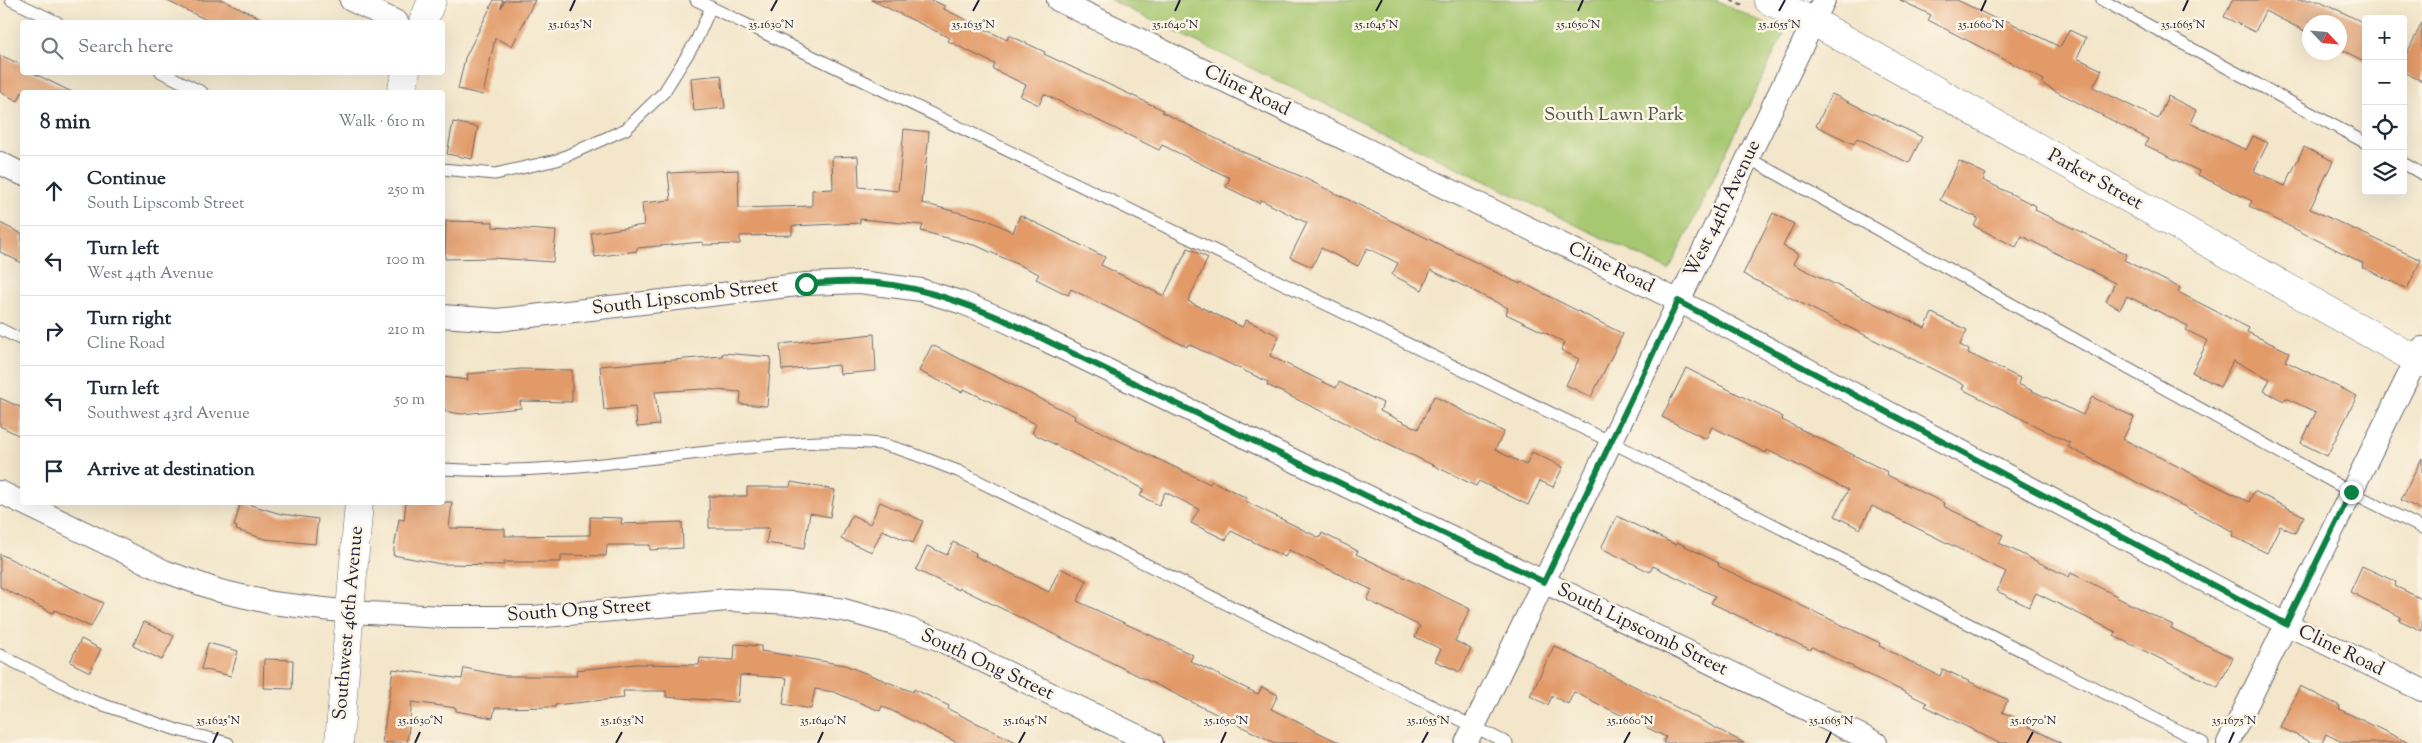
<!DOCTYPE html>
<meta charset="utf-8">
<style>
:root{--surface:#fff;--page:#f6f6f7;--text:#1f2937;--muted:#747a83;--line:#e0e1e3}
body{margin:0;font-family:"Sorts Mill Goudy",serif;background:var(--page);color:var(--text)}
.controls{position:absolute;right:15px;top:15px;display:grid;overflow:hidden;border-radius:5px;box-shadow:0 5px 20px #0002}
.controls button{width:45px;height:45px;display:grid;place-items:center;padding:0;border:0;border-bottom:1px solid var(--line);background:var(--surface);color:var(--text);font:25px sans-serif}
.compass{position:absolute;left:2302px;top:15px;width:45px;height:45px;border-radius:50%;background:var(--surface);box-shadow:0 5px 20px #0002;rotate:116deg}
.stop{position:absolute;width:15px;height:15px;margin:-11px;border:4px solid #0b8043;border-radius:50%;background:#fff}
.stop.end{background:#0b8043;border-color:#fff;box-shadow:0 1px 5px #0008}
.list{margin:0;padding:0;list-style:none}
h2{display:flex;justify-content:space-between;align-items:center;height:65px;margin:0;padding:0 20px;font-size:21px}
h2 small{font-size:16px;font-weight:400;color:var(--muted)}
.list li{display:grid;grid-template-columns:32px 1fr auto;gap:15px;align-items:center;box-sizing:border-box;height:70px;padding:0 20px;border-top:1px solid var(--line)}
.list b{display:block;font-size:19px;white-space:nowrap}
.list p{margin:0;font-size:16px;white-space:nowrap;color:var(--muted)}
.list em{font-size:16px;font-style:normal;color:var(--muted)}
.icon{flex:none;width:28px;height:28px;fill:none;stroke:currentColor;stroke-width:2;stroke-linecap:round;stroke-linejoin:round}
.map{position:relative;flex:none;width:2422px;height:743px;overflow:hidden}
.search{position:absolute;background:var(--surface);box-shadow:0 5px 20px #0002;left:20px;top:20px;width:425px;height:55px;display:flex;align-items:center;gap:12px;box-sizing:border-box;padding:0 18px;border-radius:5px;color:var(--muted);font-size:19px}
.panel{position:absolute;background:var(--surface);box-shadow:0 5px 20px #0002;left:20px;top:90px;width:425px;height:415px;border-radius:5px}
.map>svg:first-child{display:block}
.green{fill:#a7c871;stroke:#647556}
.building{fill:#e29a68}
.lines{fill:none;stroke-linecap:round;stroke-linejoin:round}
.service-casing{stroke:#6b676d;stroke-width:13}
.minor-casing{stroke:#6b676d;stroke-width:24}
.secondary-casing{stroke:#6b676d;stroke-width:29}
.path{stroke:#6b676d;stroke-width:3;stroke-dasharray:4 4;stroke-linecap:butt}
.service{stroke:#fff;stroke-width:11}
.minor{stroke:#fff;stroke-width:22}
.secondary{stroke:#fff;stroke-width:28}
.route{stroke:#0b8043;stroke-width:6}
.ticks{fill:none;stroke:#22223b;stroke-width:2}
.labels{text-anchor:middle;dominant-baseline:central;stroke-width:5;stroke-linejoin:round;paint-order:stroke}
.street-label{font-size:19px;fill:#22223b;stroke:#fcf5e5}
.park-label{font-size:19px;fill:#4a544b;stroke:#fcf5e5}
.ticks-label{font-size:12px;text-anchor:middle;fill:#22223b;stroke:#fcf5e5;stroke-width:5;stroke-linejoin:round;paint-order:stroke}
</style>
<div class="map">
<svg width="2422" height="743" viewBox="0 0 2422 743">
<rect width="100%" height="100%" fill="#fcf5e5"/>
<filter id="ink" filterUnits="userSpaceOnUse"><feTurbulence type="fractalNoise" baseFrequency=".02" numOctaves="2"/><feDisplacementMap in="SourceGraphic" scale="10" xChannelSelector="R" yChannelSelector="G"/><feConvolveMatrix kernelMatrix="1 2 1 2 8 2 1 2 1" color-interpolation-filters="sRGB"/></filter>
<filter id="wash" filterUnits="userSpaceOnUse"><feTurbulence type="fractalNoise" baseFrequency=".0096" numOctaves="4" result="noise"/><feDisplacementMap in="SourceGraphic" scale="20" xChannelSelector="R" yChannelSelector="G"/><feGaussianBlur stdDeviation="1.12" result="paint"/><feColorMatrix in="noise" values="0 0 0 0 0 0 0 0 0 0 0 0 0 0 0 0 0 1.4 0 .05"/><feComposite in="paint" operator="in"/></filter>
<g filter="url(#wash)">
<rect width="100%" height="100%" fill="#f3e6ca"/>
<path class="green" d="M1110,0h606l68,33 -115,237z"/>
<g id="blocks">
<path class="building" d="M165,0h58l46,22h-58z
M494,0h9l-2,8 4,-8h30l-23,46 -17,-8 -12,57 -25,-6 7,-31z
M871,0h61l13,6 -1,3 63,31 2,-5 36,17 -1,2 119,56 -1,2 81,40 57,24 220,108 1,-2 102,52 -32,63 -25,-12 13,-26 -18,-9 3,-8 -58,-28 2,-6 -77,-38 -9,20 -30,-15 6,-12 -31,-15 -9,18 -37,-18 -9,19 -22,-10 17,-34 -46,-23 -2,3 -33,-16 4,-9 -68,-33 -3,5 -115,-56 -5,11 -19,-9 6,-11 -33,-16 2,-5 -47,-23 2,-3z
M1900,0h57l43,21 1,-3 59,29 9,-17 17,8 -9,20 25,12 -9,17 65,32 10,-23 28,14 -6,13 56,27 7,-14 15,7 -14,28 31,15 19,-39 29,14 -23,48 111,51 -14,29 -45,-22 1,-4 -114,-57 3,-5 -54,-26 1,-4 -54,-26 3,-6 -106,-55 2,-4 -116,-60 3,-5z
M2232,0h86l48,24v38l-26,-13v-27h-30v13l-1,-2 -44,-22 -10,21 -31,-15z
M2422,23v58l-19,-9v-11z
M0,55l22,10v7h9l41,20h-50l-4,9 -18,-9z
M721,75l4,33 -31,3 -3,-33z
M1832,94l90,43 -13,26 -52,-25 -3,6 -38,-18z
M453,122l25,5 -6,32 -25,-5z
M904,129l25,3 -7,71 66,17 25,12 7,-17 85,42 -4,8 63,31 24,-48 20,10 -20,43 54,26 4,-7 33,16 -9,20 66,32 3,-6 44,21 -3,8 38,18 16,-33 70,36 -9,18 31,15 6,-13 31,15 -10,20 -13,-6 -12,24 -49,-24 -3,5 -209,-101 1,-3 -80,-38 -1,3 -116,-58 -3,6 -32,-16 3,-5 -62,-28 -56,-15 2,-6 -63,-6v4l-68,3v9l-52,1v8l-37,1v-3l-66,6v3l-42,6 -4,-24 53,-8 -2,-22 29,-3 -3,-27 70,-3 1,38 73,-2v-16l21,-1 -1,-32 26,-1 1,31 39,4z
M1959,161l27,13 -3,6 53,26 -1,4 92,44 -3,6 56,28 -2,4 71,36 -2,4 42,20 -4,9 72,35 -30,60 -26,-13 15,-31 -30,-14 -2,3 -20,-10 6,-12 -37,-18 -13,26 -28,-15 16,-31 -22,-11 2,-4 -61,-30 -7,13 -14,-8 9,-18 -93,-47 -6,11 -42,-21 4,-8 -38,-18z
M1773,213l21,11 -11,22 15,8 -5,10 132,64 7,-15 35,17 -7,15 9,5 -1,3 52,25 -2,6 65,31 9,-18 42,20 -11,22 126,63 5,-11 50,25 -9,17 -15,-7 -13,27 -35,-17 2,-4 -166,-85 2,-4 -108,-54 2,-4 -221,-111z
M446,221l47,1v5l63,4 -3,31 -60,-4 -48,1z
M0,223l22,11v29l-22,-11z
M874,334l2,37 -36,3 -1,-9 -57,5 -2,-26z
M932,345l143,71 -1,3 136,65 2,-3 35,17 -2,3 75,37 2,-5 36,18 -2,3 114,55 -15,32 16,8 -11,23 -25,-11 6,-12 -26,-12 5,-11 -53,-26 5,-10 -83,-40 -4,7 -54,-26 -5,9 -35,-17 8,-14 -34,-17 -6,13 -19,-9 4,-7 -112,-56 4,-9 -72,-35 -2,3 -43,-21z
M723,353l48,4 -4,49 -27,-2 1,-12 -38,-3 -48,3 4,33 -22,2 -2,-20 -31,3 -4,-44 122,-10z
M1686,368l97,49 -1,3 106,52 -1,3 57,28 -1,3 60,29 -4,8 70,34 2,-4 46,23 -1,1 57,28 -2,3 62,30 -15,29 -104,-51 2,-4 -80,-39 -7,14 -32,-16 9,-19 -134,-66 -12,23 -25,-13 13,-26 -81,-40 -1,3 -54,-26 -6,12 -44,-22z
M521,369l51,1v32l-52,-1 1,7 -59,6 -20,-3v-34l26,3 -1,-6z
M0,398l22,10v29l-22,-11z
M2422,458v52l-21,-10z
M791,482l44,8 -5,27 -20,-4 -6,36 -38,-6 3,-15h-60v-32h38v-9h43z
M241,502l40,12 37,5 -3,25 -50,-5 -29,-9 1,-3 -3,-1z
M406,502h46l-3,26 56,1v7l85,-1v-18l32,1 -1,6 61,-2 1,26 -33,2v-5h-43l-1,11 -45,-1v7h-57v3l-63,-1 -48,-9 6,-36 5,1z
M880,502l43,19 -10,22 -31,-13 -10,22 -31,-13 11,-24 18,9z
M1617,516l59,29 1,-3 42,21 -1,3 162,77 -1,3 61,30 3,-7 65,31 -6,12 16,7 -1,2 44,22h-62l-74,-37 2,-3 -115,-56 -1,3 -100,-47 4,-7 -62,-30 -3,6 -49,-24z
M953,542l23,11 -1,3 74,36 11,-24 27,13 -10,20 116,54 -3,6 68,33 4,-7 16,8 -7,14 69,34h-65l-315,-155 -1,2 -43,-20 11,-24 20,9z
M0,554l103,49 -12,24 -36,-17 -2,3 -53,-26z
M2362,566l34,16 -1,4 27,13v32l-23,-11 2,-3 -51,-25z
M144,622l30,14 -12,24 -29,-14z
M81,639l20,10 -11,23 -20,-10z
M208,643l30,8 -7,25 -30,-7z
M735,644l26,2v5l84,14 68,27 1,-3 35,17 -1,3 70,34h-60l-76,-37 -2,5 -46,-19 -19,-3 -4,20 -28,-5 4,-26 -47,-3 -2,27 -72,-5v-6h-43l1,7 -69,7v2l-60,1 -2,10 -37,-7v-3l-44,-6 -5,41h-25l11,-74 69,10 2,-11 41,8h72l-1,-6 60,-6 63,1 1,-7 34,2z
M1554,646l118,59 72,38h-81l3,-6 -92,-45 -6,12 -16,-8 -4,9 -18,-9z
M264,659l29,1 -1,29 -29,-1z
M2300,686l40,20 -1,3 70,34h-65l-18,-9 -4,9h-10l-32,-16z"/>
</g>
</g>
<g filter="url(#ink)">
<use href="#blocks" fill-opacity="0" stroke="#6b676d" stroke-width="1"/>
<g class="lines">
<g class="service-casing">
<path id="service" d="M11,0l46,22
M696,0l915,442 592,301
M2102,0l264,143
M161,72l41,20
M1748,158l603,334 71,36
M2403,163l19,11
M442,169l53,5 62,-14 69,-31 38,-37 32,-51 15,-34
M0,329l22,11
M442,469c92,6 184,-8 275,-18 54,-6 108,-13 162,-7 19,2 59,20 79,27l549,272
M0,655l92,46 85,29 51,13"/>
</g>
<g class="minor-casing">
<path id="minor" d="M351,0l46,22
M1058,0l621,301 607,323 136,66
M0,163l22,11
M442,316l56,4 308,-36 54,-2 61,8 42,13 39,16 874,424
M0,492l164,79 56,20 52,12 78,9 93,5h90l195,-17 65,3 51,7 50,14 44,15 214,104
M1466,743l358,-743
M2228,743l194,-395"/>
</g>
<g class="secondary-casing">
<path id="secondary" d="M1768,0l46,22 608,341
M423,22l9,-22
M401,92l5,-20
M339,743l20,-241"/>
</g>
<path class="path" d="M1731,0l13,6"/>
<use href="#service" class="service"/>
<use href="#minor" class="minor"/>
<use href="#secondary" class="secondary"/>
</g>
</g>
<g class="lines" filter="url(#ink)">
<path class="route" d="M806,284c18,-1 36,-3 54,-2 50,1 96,18 142,37l542,263 134,-281 608,323 65,-132"/>
</g>
<path class="ticks" d="M570,11l5,-11M771,11l6,-11M973,11l6,-11M1175,11l5,-11M1376,11l6,-11M1578,11l5,-11M1779,11l6,-11M1981,11l5,-11M2183,11l5,-11M213,743l5,-11M415,743l5,-11M616,743l6,-11M818,743l5,-11M1019,743l6,-11M1221,743l5,-11M1422,743l6,-11M1624,743l6,-11M1826,743l5,-11M2027,743l6,-11M2229,743l5,-11"/>
<g class="labels">
<g class="street-label">
<text transform="translate(1247 91) rotate(26)">Cline Road</text>
<text transform="translate(2095 180) rotate(29)">Parker Street</text>
<text transform="translate(1723 209) rotate(-64)">West 44th Avenue</text>
<text transform="translate(1611 268) rotate(26)">Cline Road</text>
<text transform="translate(685 298) rotate(-7)">South Lipscomb Street</text>
<text transform="translate(579 611) rotate(-4)">South Ong Street</text>
<text transform="translate(349 623) rotate(-85)">Southwest 46th Avenue</text>
<text transform="translate(1642 630) rotate(26)">South Lipscomb Street</text>
<text transform="translate(2341 651) rotate(26)">Cline Road</text>
<text transform="translate(987 665) rotate(25)">South Ong Street</text>
</g>
<g class="park-label">
<text x="1614" y="115">South Lawn Park</text>
</g>
</g>
<g class="ticks-label">
<text x="1578" y="28">35.1650°N</text>
<text x="1779" y="28">35.1655°N</text>
<text x="1981" y="28">35.1660°N</text>
<text x="2183" y="28">35.1665°N</text>
<text x="570" y="28">35.1625°N</text>
<text x="771" y="28">35.1630°N</text>
<text x="973" y="28">35.1635°N</text>
<text x="1175" y="28">35.1640°N</text>
<text x="1376" y="28">35.1645°N</text>
<text x="218" y="724">35.1625°N</text>
<text x="420" y="724">35.1630°N</text>
<text x="622" y="724">35.1635°N</text>
<text x="823" y="724">35.1640°N</text>
<text x="1025" y="724">35.1645°N</text>
<text x="1226" y="724">35.1650°N</text>
<text x="1428" y="724">35.1655°N</text>
<text x="1630" y="724">35.1660°N</text>
<text x="1831" y="724">35.1665°N</text>
<text x="2033" y="724">35.1670°N</text>
<text x="2234" y="724">35.1675°N</text>
</g>
</svg>
<div class="controls">
<button>+</button>
<button>−</button>
<button><svg class="icon" aria-label="locate" viewBox="0 0 24 24"><circle cx="12" cy="12" r="6"/><path d="M12 2v4M12 18v4M2 12h4M18 12h4"/></svg></button>
<button><svg class="icon" aria-label="layers" viewBox="0 0 24 24"><path d="M12 4l9 5-9 5-9-5zM3 14l9 5 9-5"/></svg></button>
</div>
<svg class="compass" viewBox="-18 -18 36 36"><path d="M0-13l5 13h-10z" fill="#e53935"/><path d="M0 13l5-13h-10z" fill="#747a83"/></svg>
<div class="stop" style="left:806px;top:284px"></div>
<div class="stop end" style="left:2351px;top:492px"></div>
<div class="search"><svg class="icon" aria-label="search" viewBox="0 0 24 24"><circle cx="10" cy="10" r="6"/><path d="M15 15l6 6"/></svg>Search here</div>
<section class="panel">
<h2>8 min<small>Walk · 610 m</small></h2>
<ul class="list">
<li><svg class="icon" aria-label="ahead" viewBox="0 0 24 24"><path d="M12 20V5M6 11l6-6 6 6"/></svg><div><b>Continue</b><p>South Lipscomb Street</p></div><em>250 m</em></li>
<li><svg class="icon" aria-label="left" viewBox="0 0 24 24"><path d="M17 20v-9H6M10 6l-5 5 5 5"/></svg><div><b>Turn left</b><p>West 44th Avenue</p></div><em>100 m</em></li>
<li><svg class="icon" aria-label="right" viewBox="0 0 24 24"><path d="M7 20v-9h11M14 6l5 5-5 5"/></svg><div><b>Turn right</b><p>Cline Road</p></div><em>210 m</em></li>
<li><svg class="icon" aria-label="left" viewBox="0 0 24 24"><path d="M17 20v-9H6M10 6l-5 5 5 5"/></svg><div><b>Turn left</b><p>Southwest 43rd Avenue</p></div><em>50 m</em></li>
<li><svg class="icon" aria-label="arrive" viewBox="0 0 24 24"><path d="M6 21V4h12l-3 4 3 4H6"/></svg><div><b>Arrive at destination</b></div></li>
</ul>
</section>
</div>
